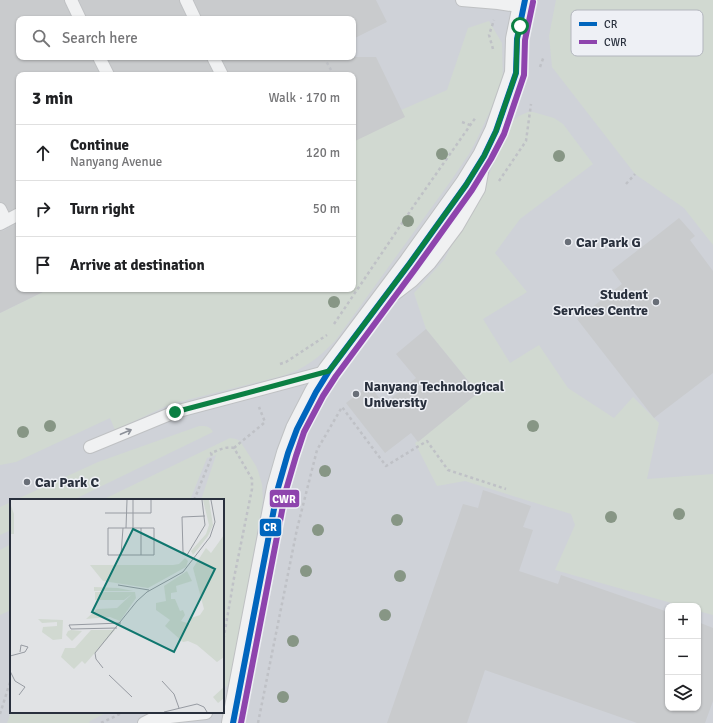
<!DOCTYPE html>
<meta charset="utf-8">
<style>
:root{--surface:#fff;--page:#f6f6f6;--text:#202124;--muted:#757577;--line:#e0e0e0}
body{margin:0;font-family:Signika,sans-serif;background:var(--page);color:var(--text)}
.controls{position:absolute;right:12px;bottom:12px;display:grid;overflow:hidden;border-radius:8px;box-shadow:0 1px 3px #0004}
.controls button{width:36px;height:36px;display:grid;place-items:center;padding:0;border:0;border-bottom:1px solid var(--line);background:var(--surface);color:var(--text);font:20px sans-serif}
.stop{position:absolute;width:12px;height:12px;margin:-9px;border:3px solid #0b8043;border-radius:50%;background:#fff}
.stop.end{background:#0b8043;border-color:#fff;box-shadow:0 1px 4px #0008}
.list{margin:0;padding:0;list-style:none}
h2{display:flex;justify-content:space-between;align-items:center;height:52px;margin:0;padding:0 16px;font-size:17px}
h2 small{font-size:13px;font-weight:400;color:var(--muted)}
.list li{display:grid;grid-template-columns:26px 1fr auto;gap:12px;align-items:center;box-sizing:border-box;height:56px;padding:0 16px;border-top:1px solid var(--line)}
.list b{display:block;font-size:15px;white-space:nowrap}
.list p{margin:0;font-size:13px;white-space:nowrap;color:var(--muted)}
.list em{font-size:13px;font-style:normal;color:var(--muted)}
.icon{flex:none;width:22px;height:22px;fill:none;stroke:currentColor;stroke-width:2;stroke-linecap:round;stroke-linejoin:round}
.map{position:relative;flex:none;width:713px;height:723px;overflow:hidden}
.search{position:absolute;background:var(--surface);box-shadow:0 1px 3px #0004;left:16px;top:16px;width:340px;height:44px;display:flex;align-items:center;gap:10px;box-sizing:border-box;padding:0 14px;border-radius:8px;color:var(--muted);font-size:15px}
.panel{position:absolute;background:var(--surface);box-shadow:0 1px 3px #0004;left:16px;top:72px;width:340px;height:220px;border-radius:8px}
.map>svg:first-child{display:block}
.built{fill:#cfd2d8;fill-rule:evenodd}
.green{fill:#d1d9d1}
.building{fill:#c9cbcd}
.lines{fill:none;stroke-linecap:round;stroke-linejoin:round}
.service-casing{stroke:#bfc1c3;stroke-width:14}
.minor-casing{stroke:#bfc1c3;stroke-width:24}
.path{stroke:#bfc1c6;stroke-width:2.5;stroke-dasharray:3 3;stroke-linecap:butt}
.service{stroke:#f0f1f2;stroke-width:12}
.minor{stroke:#f0f1f2;stroke-width:22}
.bus-1-casing{stroke:#eef0f5;stroke-width:9}
.bus-2-casing{stroke:#eef0f5;stroke-width:9}
.bus-1{stroke:#0065bd;stroke-width:6}
.bus-2{stroke:#8e44ad;stroke-width:6}
.tree{fill:#879685}
.oneway{stroke:#8c9098}
.route{stroke:#0b8043;stroke-width:5}
.poi-dot{fill:#696f78;stroke:#eef0f5;stroke-width:1.5}
.labels{text-anchor:middle;dominant-baseline:central;stroke-width:3;stroke-linejoin:round;paint-order:stroke}
.poi-label{font-size:14px;font-weight:bold;fill:#29303d;stroke:#eef0f5;text-anchor:start}
.inset-road{fill:none;stroke:#979ba2;stroke-width:1}
.view{fill:#0f766e;fill-opacity:0.15;stroke:#0f766e;stroke-width:2}
.inset-edge{fill:none;stroke:#29303d;stroke-width:2}
.key{fill:#eef0f5;stroke:#b3b6be;stroke-width:1}
.key-label{font-size:11px;fill:#29303d}
.line-badge{stroke:#eef0f5;stroke-width:1.5}
.badge-label{font-size:11px;text-anchor:middle;font-weight:bold;fill:#fff}
</style>
<div class="map">
<svg width="713" height="723" viewBox="0 0 713 723">
<rect width="100%" height="100%" fill="#e1e3e5"/>
<path class="built" d="M0,0h713v723h-713zM19,19h334v38h-334zM19,75h334v214h-334zM11,500h212v212h-212zM668,606h30v102h-30z"/>
<path class="green" d="M556,0h157v245l-29,-37 -49,-34 -83,-107 -3,-31z
M489,21l13,22 1,40 -26,56 -8,15 -19,28 -115,159c-17,17 -30,28 -53,35l-111,28 -56,26 -5,-12 -94,44 -16,3v-152l49,-24h304v-147l48,-32 46,-20 21,-62z
M528,112h5l21,6 9,6 30,40 -73,55 -25,34 32,39 -44,27 27,44 29,-18 29,43 46,30 19,-21 26,26 -12,56 66,-5v141l-15,-4v-5h-16l-127,-36 20,-45 -4,-11 -106,-33 -28,5 -22,-43 63,-50 -52,-64 -12,-36 30,-33 42,-79 27,-60 6,-5z
M199,426c7,0 11,0 14,6l-140,68h-58l83,-38z
M230,438l6,1 4,2 16,25 2,5 4,13 1,16 -32,179 -4,7 -4,2v-188h-22l15,-45 -9,3 -17,42h-88z
M11,502v28l-11,5v-28z
M11,544v66l-11,5v-65z
M11,712h97l-18,9 -1,2h-82z"/>
<path class="building" d="M0,0h64l8,19h-53v38h73l8,18h-81v132l-10,4 -5,-8 -4,-1z
M79,0h100l8,19h-100z
M194,0h182l11,22 -34,17v-20h-151z
M107,57h99l8,18h-99z
M221,57h155l29,60 -52,25v-67h-124z
M679,218l16,18 -5,4 23,31v102l-59,45 -77,-99 45,-35 -10,-14 48,-37z
M19,222v67h30l-49,24v-82h3z
M426,329l52,64 -60,49 -7,-9 -26,20 -39,-50 23,-18 15,19 32,-26 -20,-24z
M483,490l48,16 -8,21 10,3 -14,41 39,13 3,-9 107,37v96h30v-86l15,6v73l-8,22h-68l-152,-53 -18,53h-80l76,-219 15,4z"/>
<g class="lines">
<g class="service-casing">
<path id="service" d="M71,0l9,19
M186,0l9,19
M462,0l36,3 26,4
M99,57l9,18
M213,57l9,18
M0,209l6,12
M0,224l19,-10
M395,294l17,-13 18,-18 27,-36 22,-38 4,-22
M90,447l85,-35 154,-41
M144,723l8,-4 54,-6"/>
</g>
<g class="minor-casing">
<path id="minor" d="M233,723l45,-235 10,-35 9,-24 19,-37 13,-21 81,-108 56,-78 18,-29 12,-25 20,-58 1,-34 8,-39"/>
</g>
<path class="path" d="M493,49l-4,-14 5,-15
M324,57l7,13
M540,67l4,-11
M462,122l8,3
M499,181l27,-40 5,-37
M626,184l9,-10
M334,324l81,-120 61,-87
M280,364l6,-2 41,-27
M234,448c10,-9 21,-17 31,-26l-6,-15
M194,500l18,-44 -1,-3c8,-3 15,-7 23,-5l18,31v10l-18,89 -11,64
M0,714l11,-35
M101,723l23,-11
M258,723l39,-194 20,-79 25,-43 44,59 41,-25 21,29 58,19"/>
<use href="#service" class="service"/>
<use href="#minor" class="minor"/>
<g class="bus-1-casing">
<path id="bus-1" d="M233,723l45,-235 10,-35 9,-24 19,-37 13,-21 81,-108 56,-78 18,-29 12,-25 20,-58 1,-34 8,-39"/>
</g>
<g class="bus-2-casing">
<path id="bus-2" d="M241,723l45,-233 10,-34 8,-24 19,-36 13,-20 80,-108 56,-78 19,-31 13,-25 20,-59 1,-35 8,-38"/>
</g>
<use href="#bus-1" class="bus-1"/>
<use href="#bus-2" class="bus-2"/>
</g>
<g class="tree">
<circle cx="442" cy="154" r="6"/>
<circle cx="559" cy="156" r="6"/>
<circle cx="408" cy="221" r="6"/>
<circle cx="334" cy="302" r="6"/>
<circle cx="50" cy="426" r="6"/>
<circle cx="533" cy="426" r="6"/>
<circle cx="23" cy="432" r="6"/>
<circle cx="325" cy="471" r="6"/>
<circle cx="679" cy="514" r="6"/>
<circle cx="611" cy="517" r="6"/>
<circle cx="397" cy="520" r="6"/>
<circle cx="318" cy="530" r="6"/>
<circle cx="306" cy="571" r="6"/>
<circle cx="400" cy="576" r="6"/>
<circle cx="385" cy="615" r="6"/>
<circle cx="293" cy="641" r="6"/>
<circle cx="283" cy="697" r="6"/>
</g>
<defs><path id="oneway-shaft" d="M-6 0H5M1.5-3L5.5 0L1.5 3" fill="none" stroke-width="1.6" stroke-linecap="round" stroke-linejoin="round"/></defs>
<use class="oneway" href="#oneway-shaft" transform="translate(126 432) rotate(-23)"/>
<g class="lines">
<path class="route" d="M175,412l102,-27 52,-14 81,-108 56,-78 18,-29 12,-25 20,-58 1,-34 3,-13"/>
</g>
<g class="poi-dot">
<circle cx="568" cy="242" r="4"/>
<circle cx="656" cy="302" r="4"/>
<circle cx="356" cy="394" r="4"/>
<circle cx="27" cy="482" r="4"/>
</g>
<g class="labels">
<g class="poi-label">
<text x="576" y="242">Car Park G</text>
<text x="648" y="294" text-anchor="end">Student<tspan x="648" dy="16">Services Centre</tspan></text>
<text x="364" y="386">Nanyang Technological<tspan x="364" dy="16">University</tspan></text>
<text x="35" y="482">Car Park C</text>
</g>
</g>
<g transform="translate(10 499)">
<rect width="214" height="214" fill="#e1e3e5"/>
<path d="M193,1h6l4,25 -5,11 -15,19 -2,-4 15,-17 3,-9zM0,4l4,11v20h-4zM214,36v122l-7,5 -20,-17 -9,-4 -5,1 -18,-16 5,-6 -14,-10v-7l10,-2 -2,-15 23,-15 5,10 -16,5 1,6 -6,1v6h4l5,12 3,-1 2,5 -4,6 9,3 1,-6 9,-3 4,-6 -11,-41 13,-20 5,5zM175,59l3,3 -2,6 -38,21 -45,-7 -13,-16h83l6,-1zM84,88l24,1 15,3h-39zM85,93h40l1,6 -16,23 -10,-4 -24,2 11,-10 20,-1 15,-14 -8,6h-29zM28,120l25,1 -1,19 -9,1 -11,-8 1,-5 14,-1v-4l-15,1zM81,131h24l-30,34 -3,-3 -8,8 -13,-12 4,-9h10zM58,132l3,-1 11,1 -10,10 -6,-6zM214,188v11l-6,5 -5,-6z" fill="#d1d9d1"/>
<path class="inset-road" d="M95,14h46v-13M98,29h46v27h-46zM116,29l1,-28M123,29v-28M111,56l2,-27M131,56v-27M177,56l18,-30 -3,-25M183,60l-10,-7 -1,-35 23,-1M108,86l31,5M107,129l-46,1 -2,-4 52,-2M0,157l15,-4 3,-5 -7,-2 -1,7M93,169l-7,-9 -1,-6 42,-52 10,-9 36,-20 27,-35 5,-15 -4,-22M0,172l5,10 10,6 -6,8M99,176l23,22M152,182l12,13 5,14M154,213l33,-8 7,3 3,5"/>
<path class="view" d="M123,30l82,40 -41,83 -82,-40z"/>
<rect width="214" height="214" class="inset-edge"/>
</g>
<rect x="571" y="10" width="132" height="46" rx="6" class="key"/>
<rect x="579" y="22" width="18" height="4" fill="#0065bd"/>
<rect x="579" y="40" width="18" height="4" fill="#8e44ad"/>
<g class="key-label">
<text x="604" y="28">CR</text>
<text x="604" y="46">CWR</text>
</g>
<g class="line-badge">
<rect x="269" y="489" width="31" height="19" rx="4" fill="#8e44ad"/>
<rect x="259" y="518" width="23" height="19" rx="4" fill="#0065bd"/>
</g>
<g class="badge-label">
<text x="284" y="503">CWR</text>
<text x="270" y="531">CR</text>
</g>
</svg>
<div class="controls">
<button>+</button>
<button>−</button>
<button><svg class="icon" aria-label="layers" viewBox="0 0 24 24"><path d="M12 4l9 5-9 5-9-5zM3 14l9 5 9-5"/></svg></button>
</div>
<div class="stop" style="left:520px;top:26px"></div>
<div class="stop end" style="left:175px;top:412px"></div>
<div class="search"><svg class="icon" aria-label="search" viewBox="0 0 24 24"><circle cx="10" cy="10" r="6"/><path d="M15 15l6 6"/></svg>Search here</div>
<section class="panel">
<h2>3 min<small>Walk · 170 m</small></h2>
<ul class="list">
<li><svg class="icon" aria-label="ahead" viewBox="0 0 24 24"><path d="M12 20V5M6 11l6-6 6 6"/></svg><div><b>Continue</b><p>Nanyang Avenue</p></div><em>120 m</em></li>
<li><svg class="icon" aria-label="right" viewBox="0 0 24 24"><path d="M7 20v-9h11M14 6l5 5-5 5"/></svg><div><b>Turn right</b></div><em>50 m</em></li>
<li><svg class="icon" aria-label="arrive" viewBox="0 0 24 24"><path d="M6 21V4h12l-3 4 3 4H6"/></svg><div><b>Arrive at destination</b></div></li>
</ul>
</section>
</div>
